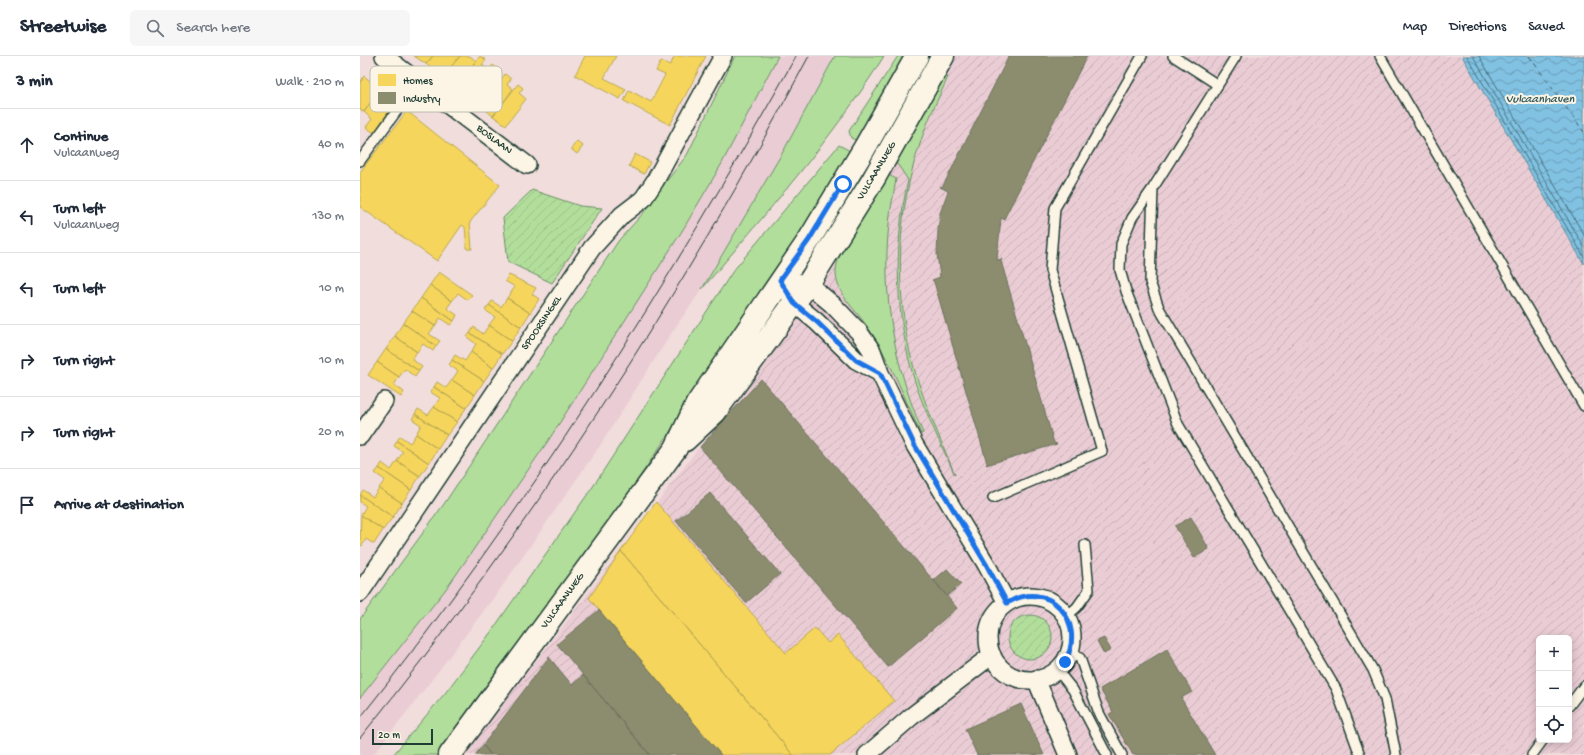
<!DOCTYPE html>
<meta charset="utf-8">
<style>
:root{--surface:#fff;--page:#f6f6f7;--text:#1f2937;--muted:#747a83;--line:#e0e1e3}
body{margin:0;font-family:"Gochi Hand",sans-serif;background:var(--page);color:var(--text)}
.controls{position:absolute;right:12px;bottom:12px;display:grid;overflow:hidden;border-radius:6px;box-shadow:0 2px 10px #0003}
.controls button{width:36px;height:36px;display:grid;place-items:center;padding:0;border:0;border-bottom:1px solid var(--line);background:var(--surface);color:var(--text);font:20px sans-serif}
.scale{position:absolute;left:12px;bottom:10px;width:61px;box-sizing:border-box;padding-left:4px;border:2px solid #1f3d34;border-top:0;font-size:11px;line-height:14px;white-space:nowrap;color:#1f3d34;-webkit-text-stroke:3px #fcf5e5;paint-order:stroke}
.stop{position:absolute;width:12px;height:12px;margin:-9px;border:3px solid #1a73e8;border-radius:50%;background:#fff}
.stop.end{background:#1a73e8;border-color:#fff;box-shadow:0 1px 4px #0008}
.list{margin:0;padding:0;list-style:none}
h2{display:flex;justify-content:space-between;align-items:center;height:52px;margin:0;padding:0 16px;font-size:17px}
h2 small{font-size:13px;font-weight:400;color:var(--muted)}
.list li{display:grid;grid-template-columns:26px 1fr auto;gap:12px;align-items:center;box-sizing:border-box;height:72px;padding:0 16px;border-top:1px solid var(--line)}
.list b{display:block;font-size:15px;white-space:nowrap}
.list p{margin:0;font-size:13px;white-space:nowrap;color:var(--muted)}
.list em{font-size:13px;font-style:normal;color:var(--muted)}
.icon{flex:none;width:22px;height:22px;fill:none;stroke:currentColor;stroke-width:2;stroke-linecap:round;stroke-linejoin:round}
.map{position:relative;flex:none;width:1224px;height:699px;overflow:hidden}
header{display:flex;align-items:center;gap:24px;box-sizing:border-box;height:56px;padding:0 20px;background:var(--surface);border-bottom:1px solid var(--line)}
header strong{font-size:19px}
nav{display:flex;gap:22px;margin-inline-start:auto;font-size:14px}
.search{width:280px;height:36px;background:var(--page);display:flex;align-items:center;gap:10px;box-sizing:border-box;padding:0 14px;border-radius:6px;color:var(--muted);font-size:15px}
main{display:flex}
aside{flex:1;background:var(--surface)}
.map>svg:first-child{display:block}
.built{fill:#eaccd4}
.industrial{fill:url(#industrial-furrows);fill-rule:evenodd}
.green{fill:#b2de9b;stroke:#688e68}
.garden{fill:url(#garden-furrows);stroke:#688e68}
.water{fill:url(#water-waves);stroke:#5a8c9c}
.homes{fill:#f6d55c;stroke:#b6a750}
.industry{fill:#8c8c6e;stroke:#6b745d}
.lines{fill:none;stroke-linecap:round;stroke-linejoin:round}
.shore{stroke:#46727a;stroke-width:1}
.ferry{stroke:#385e60;stroke-width:1;stroke-dasharray:5 4;stroke-linecap:butt}
.lane-casing{stroke:#1f3d34;stroke-width:12}
.street-casing{stroke:#1f3d34;stroke-width:20}
.secondary-casing{stroke:#1f3d34;stroke-width:25}
.lane{stroke:#fcf5e5;stroke-width:9}
.street{stroke:#fcf5e5;stroke-width:17}
.secondary{stroke:#fcf5e5;stroke-width:22}
.tram{stroke:#1f3d34;stroke-width:1}
.route{stroke:#1a73e8;stroke-width:5}
.labels{text-anchor:middle;dominant-baseline:central;stroke-width:4;stroke-linejoin:round;paint-order:stroke}
.street-label{font-size:11px;fill:#1f3d34;stroke:#fcf5e5}
.water-label{font-size:12px;font-style:italic;fill:#385e60;stroke:#fcf5e5}
.key{fill:#fcf5e5;stroke:#babeb0;stroke-width:1}
.key-label{font-size:11px;fill:#1f3d34}
</style>
<header>
<strong>Streetwise</strong>
<div class="search"><svg class="icon" aria-label="search" viewBox="0 0 24 24"><circle cx="10" cy="10" r="6"/><path d="M15 15l6 6"/></svg>Search here</div>
<nav><a>Map</a><a>Directions</a><a>Saved</a></nav>
</header>
<main>
<aside>
<h2>3 min<small>Walk · 210 m</small></h2>
<ul class="list">
<li><svg class="icon" aria-label="ahead" viewBox="0 0 24 24"><path d="M12 20V5M6 11l6-6 6 6"/></svg><div><b>Continue</b><p>Vulcaanweg</p></div><em>40 m</em></li>
<li><svg class="icon" aria-label="left" viewBox="0 0 24 24"><path d="M17 20v-9H6M10 6l-5 5 5 5"/></svg><div><b>Turn left</b><p>Vulcaanweg</p></div><em>130 m</em></li>
<li><svg class="icon" aria-label="left" viewBox="0 0 24 24"><path d="M17 20v-9H6M10 6l-5 5 5 5"/></svg><div><b>Turn left</b></div><em>10 m</em></li>
<li><svg class="icon" aria-label="right" viewBox="0 0 24 24"><path d="M7 20v-9h11M14 6l5 5-5 5"/></svg><div><b>Turn right</b></div><em>10 m</em></li>
<li><svg class="icon" aria-label="right" viewBox="0 0 24 24"><path d="M7 20v-9h11M14 6l5 5-5 5"/></svg><div><b>Turn right</b></div><em>20 m</em></li>
<li><svg class="icon" aria-label="arrive" viewBox="0 0 24 24"><path d="M6 21V4h12l-3 4 3 4H6"/></svg><div><b>Arrive at destination</b></div></li>
</ul>
</aside>
<div class="map">
<svg width="1224" height="699" viewBox="0 0 1224 699">
<defs>
<pattern id="industrial-furrows" width="10" height="10" patternUnits="userSpaceOnUse"><rect width="10" height="10" fill="#eaccd4"/><path d="M-1 1l2-2M0 10L10 0M9 11l2-2" fill="none" stroke="#c8b0b7"/></pattern>
<pattern id="garden-furrows" width="10" height="10" patternUnits="userSpaceOnUse"><rect width="10" height="10" fill="#b2de9b"/><path d="M-1 1l2-2M0 10L10 0M9 11l2-2" fill="none" stroke="#99bf86"/></pattern>
<pattern id="water-waves" width="16" height="10" patternUnits="userSpaceOnUse"><rect width="16" height="10" fill="#81c1e2"/><path d="M0 5q4-4 8 0t8 0" fill="none" stroke="#699eb8"/></pattern>
</defs>
<rect width="100%" height="100%" fill="#f1dddb"/>
<filter id="ink" filterUnits="userSpaceOnUse"><feTurbulence type="fractalNoise" baseFrequency=".025" numOctaves="2"/><feDisplacementMap in="SourceGraphic" scale="8" xChannelSelector="R" yChannelSelector="G"/><feConvolveMatrix kernelMatrix="1 2 1 2 8 2 1 2 1" color-interpolation-filters="sRGB"/></filter>
<g filter="url(#ink)">
<path class="built" d="M418,0h57l-51,94 -82,139 -30,43 -71,112 -100,144 -77,102 -51,65h-13v-57l89,-113 99,-144 134,-210 39,-66z"/>
<path class="industrial" d="M589,0h635v699h-1124l85,-105 283,-372zM1179,582h30v102h-30z"/>
<path class="green" d="M375,0h43l-57,109 -39,66 -134,210 -99,144 -89,113v-79l84,-115 175,-264 27,-30 12,-18 29,-37z
M475,0h49c-52,84 -119,158 -182,233l82,-139z
M538,0h11l-51,85 -7,-3 -2,-7z
M584,19l4,2c-10,22 -21,44 -28,67 -23,66 -25,141 -10,209 10,42 29,82 45,122 -14,-30 -28,-59 -39,-90 -21,-66 -23,-138 -8,-205l-10,-15 -6,-4z
M479,89l13,7 -115,180 -180,268 -115,155h-49l53,-63 45,-60 101,-144 141,-217z
M525,117l11,6c-2,15 -6,30 -7,45 -8,71 6,144 34,209l-2,1c-17,-37 -31,-76 -55,-109 -12,-18 -31,-31 -30,-55 2,-25 35,-73 49,-97z"/>
<path class="garden" d="M172,134l48,16 22,2 -50,75 -44,-21 -5,-44z
M648 581a22 22 0 1 1 44 0a22 22 0 1 1-44 0Z"/>
<path class="water" d="M1102,0h122v208z"/>
<path class="homes" d="M54,0h19l-7,8z
M73,0h27l-18,21 -16,-13z
M100,0h10l6,5 -21,26 -13,-10z
M120,0l6,4 -4,5 7,5 -20,27 -14,-10z
M225,0h31l-12,22 22,11 -6,10 -45,-24z
M315,0h31l-36,69 -46,-24 5,-11 22,12 14,-27 -9,-4 5,-10 9,4z
M133,9l5,4 -4,6 7,5 -20,26 -12,-9z
M145,18l6,5 -4,5 6,5 -20,27 -12,-10z
M4,20l16,13 -16,23 -4,-3v-26z
M158,28l5,4 -4,5 7,6 -20,26 -13,-9z
M20,33l12,9 1,7 -19,28 -8,-6 6,-8 -8,-7z
M47,55l93,74 -30,37 2,27h-5l-2,-22 -3,-2 -25,36 -77,-54v-35z
M217,85l6,5 -6,8 -6,-5z
M275,98l15,8 -6,12 -15,-8z
M79,216l33,23 -4,5 -10,-7 -6,8 -22,-16z
M149,219l27,13 -4,6 7,5 -9,14 -23,-15 8,-11 -10,-6z
M70,229l22,16 -5,7 10,7 -3,6 -33,-23z
M61,242l33,23 -4,4 -10,-7 -5,8 -23,-15z
M147,242l23,15 -9,14 -32,-22 3,-4 9,6z
M129,249l32,22 -9,14 -23,-16 6,-8 -10,-7z
M52,255l23,15 -6,8 11,7 -4,5 -33,-23z
M43,267l33,23 -3,5 -10,-7 -6,8 -22,-16z
M129,269l23,16 -10,13 -32,-21 4,-6 9,7z
M110,277l32,21 -9,14 -22,-16 5,-8 -9,-7z
M35,280l22,16 -5,7 10,8 -3,4 -33,-22z
M26,293l33,22 -4,6 -10,-8 -6,8 -22,-15z
M111,296l22,16 -9,13 -32,-21 3,-5 10,6z
M92,304l32,21 -9,14 -23,-15 6,-9 -9,-6z
M17,306l22,15 -5,8 10,7 -3,5 -33,-22z
M92,324l23,15 -9,13 -32,-21 3,-5 9,6z
M74,331l32,21 -9,14 -23,-15 6,-9 -10,-6z
M74,351l23,15 -10,13 -32,-21 3,-5 10,6z
M55,358l32,21 -9,14 -22,-15 5,-9 -9,-6z
M56,378l22,15 -9,14 -32,-22 3,-5 10,7z
M37,385l32,22 -9,13 -23,-15 6,-9 -9,-6z
M37,405l23,15 -9,14 -32,-22 3,-5 9,7z
M19,412l32,22 -9,13 -23,-15 6,-8 -10,-7z
M19,432l23,15 -9,14 -33,-22 3,-5 10,7z
M0,439l33,22 -10,13 -22,-15 5,-9 -6,-4z
M296,446l130,151 29,-25 13,15 10,-8 56,66 -64,54h-37l-172,-204z
M1,459l22,15 -9,14 -8,-5 -4,7 -2,-2z
M261,495l172,204h-72l-132,-157z"/>
<path class="industry" d="M649,0h78l-82,161v3l-4,-2 -4,42 5,-1 -1,2 53,182 3,1 -71,21 1,-2 -53,-181 -2,-2 8,-3 -3,-23 1,-24 2,-17 8,-22 -8,-4 3,-1z
M401,323l196,229 -69,59 -188,-220z
M350,437l70,81 -34,29 -70,-82z
M831,461l18,32 -15,9 -19,-32z
M587,513l14,15 -14,12 -13,-16z
M239,554l14,17 108,128h-71l-93,-111z
M744,582l7,12 -7,4 -7,-13z
M807,593l25,43 -11,6 34,57h-82l-24,-41 4,-2 -13,-23z
M189,601l23,28 11,-10 67,80h-159l-8,-10z
M661,648l23,51h-67l-12,-26z
M123,689l8,10h-16z"/>
<g class="lines">
<path class="shore" d="M1107,0l117,201
M1113,0l111,191
M1119,0l105,179"/>
<path class="ferry" d="M1169,0l55,76"/>
<g class="lane-casing">
<path id="lane" d="M813,0l45,29
M876,0l-83,132 -21,30 -11,26 -1,26 6,21 52,133 158,265 24,66
M1020,0l204,350
M0,105l58,-79
M793,132l-3,94 9,26 214,362 12,29 11,56
M633,442l109,-47 -52,-181 5,-62 87,-152
M707,560l10,-9 12,-17 -4,-45
M710,597l10,5 19,55 23,42
M697,614l16,20 34,65
M1209,650l15,-20
M1172,699l11,-15"/>
</g>
<g class="street-casing">
<path id="street" d="M24,0l143,109
M420,224l28,4 24,20 27,28 13,19 8,22 34,71 72,120 21,39
M428,236l6,11 23,19 39,38 24,13
M0,380l24,-35
M0,537l232,-345 30,-33 21,-16 12,-18 68,-125
M628 582a42 42 0 1 1 84 0a42 42 0 1 1-84 0Z
M676,623l32,76
M507,699l45,-39 80,-61"/>
</g>
<g class="secondary-casing">
<path id="secondary" d="M325,384l30,-28 93,-128 65,-104 70,-124
M90,699l226,-307 21,-44 112,-164 55,-91 53,-93"/>
</g>
<use href="#lane" class="lane"/>
<use href="#street" class="street"/>
<use href="#secondary" class="secondary"/>
<path class="tram" d="M0,662c166,-207 307,-431 436,-662
M0,682c171,-211 321,-442 449,-682"/>
</g>
</g>
<g class="lines" filter="url(#ink)">
<path class="route" d="M483,128l-34,56 -29,40 14,23 23,19 39,38 24,13 34,71 72,120 21,39c40,-25 81,17 58,59"/>
</g>
<g class="labels">
<g class="street-label">
<text transform="translate(134 84) rotate(37)">BOSLAAN</text>
<text transform="translate(517 115) rotate(-59)">VULCAANWEG</text>
<text transform="translate(182 267) rotate(-56)">SPOORSINGEL</text>
<text transform="translate(203 545) rotate(-54)">VULCAANWEG</text>
</g>
<g class="water-label">
<text x="1180" y="44">Vulcaanhaven</text>
</g>
</g>
<rect x="10" y="10" width="132" height="46" rx="6" class="key"/>
<rect x="18" y="18" width="18" height="12" fill="#f6d55c"/>
<rect x="18" y="36" width="18" height="12" fill="#8c8c6e"/>
<g class="key-label">
<text x="43" y="28">Homes</text>
<text x="43" y="46">Industry</text>
</g>
</svg>
<div class="controls">
<button>+</button>
<button>−</button>
<button><svg class="icon" aria-label="locate" viewBox="0 0 24 24"><circle cx="12" cy="12" r="6"/><path d="M12 2v4M12 18v4M2 12h4M18 12h4"/></svg></button>
</div>
<div class="scale">20 m</div>
<div class="stop" style="left:483px;top:128px"></div>
<div class="stop end" style="left:705px;top:606px"></div>
</div>
</main>
